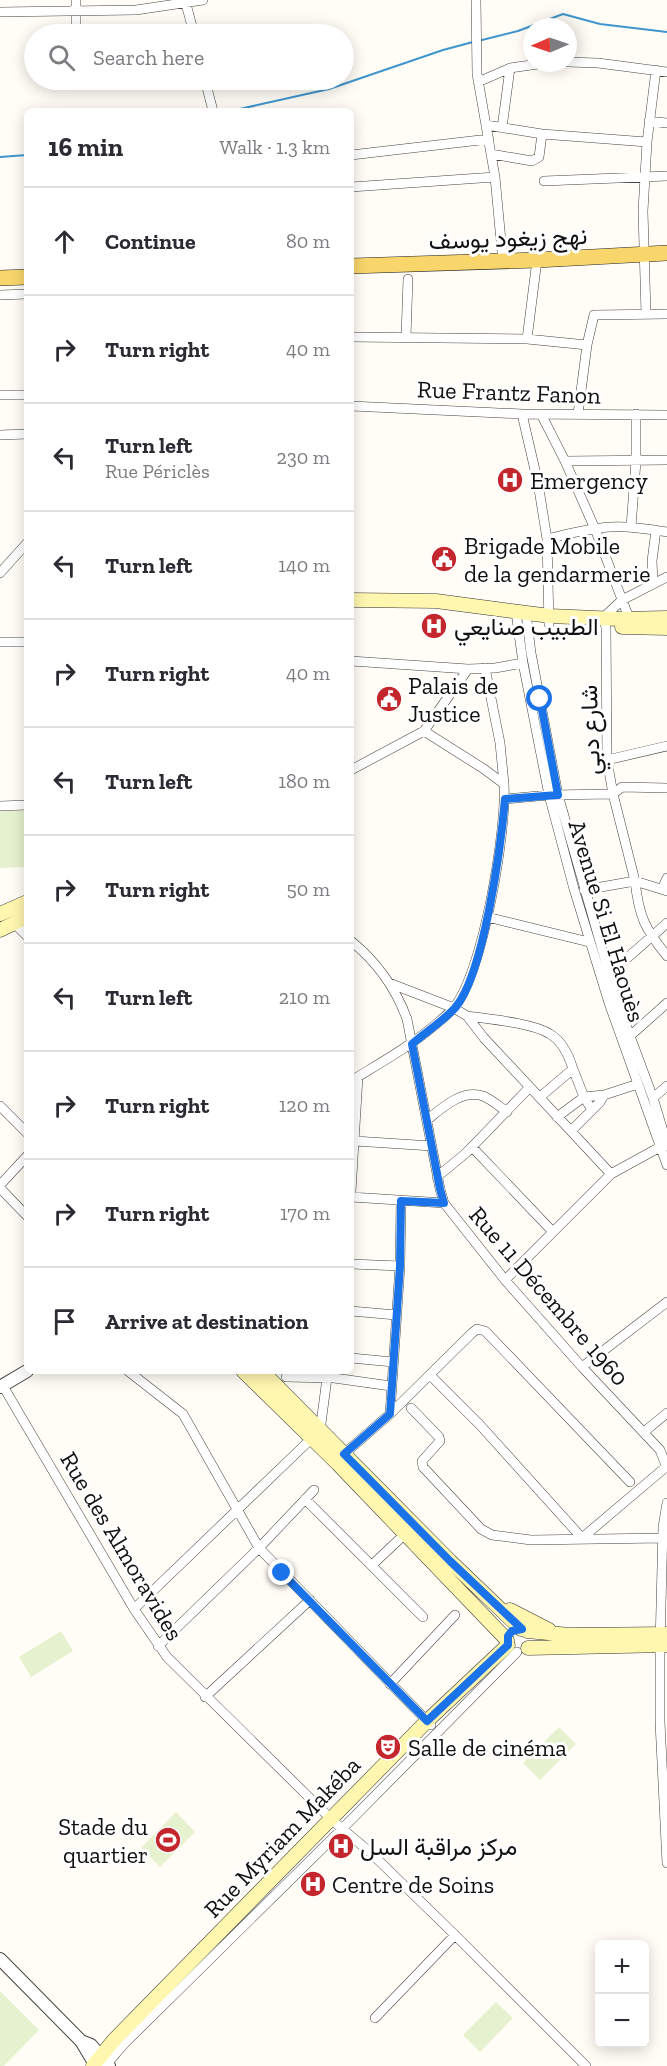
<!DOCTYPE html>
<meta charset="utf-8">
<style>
:root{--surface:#fff;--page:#f7f7f7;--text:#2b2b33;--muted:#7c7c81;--line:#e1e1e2}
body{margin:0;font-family:"Zilla Slab",Vazirmatn,serif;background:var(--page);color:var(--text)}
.controls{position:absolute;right:18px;bottom:18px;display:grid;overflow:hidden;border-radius:9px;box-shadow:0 3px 15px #0003}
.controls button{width:54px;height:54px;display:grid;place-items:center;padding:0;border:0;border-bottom:2px solid var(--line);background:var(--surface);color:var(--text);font:30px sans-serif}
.compass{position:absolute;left:523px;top:18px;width:54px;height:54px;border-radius:50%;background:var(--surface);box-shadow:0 3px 15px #0003;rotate:268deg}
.stop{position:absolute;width:18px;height:18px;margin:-14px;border:4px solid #1a73e8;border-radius:50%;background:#fff}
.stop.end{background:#1a73e8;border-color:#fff;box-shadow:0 2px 6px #0008}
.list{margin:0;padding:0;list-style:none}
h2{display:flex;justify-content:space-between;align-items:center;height:78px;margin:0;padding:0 24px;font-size:26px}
h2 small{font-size:20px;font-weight:400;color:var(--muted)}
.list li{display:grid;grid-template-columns:39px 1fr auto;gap:18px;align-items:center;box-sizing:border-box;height:108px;padding:0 24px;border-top:2px solid var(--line)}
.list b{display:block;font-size:22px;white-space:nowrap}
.list p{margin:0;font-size:20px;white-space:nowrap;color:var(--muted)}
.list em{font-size:20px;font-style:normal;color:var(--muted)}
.icon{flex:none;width:33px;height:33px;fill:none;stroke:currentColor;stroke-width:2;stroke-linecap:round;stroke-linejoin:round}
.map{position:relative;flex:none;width:667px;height:2066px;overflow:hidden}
.search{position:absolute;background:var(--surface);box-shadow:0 3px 15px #0003;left:24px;top:24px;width:330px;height:66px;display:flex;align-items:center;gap:15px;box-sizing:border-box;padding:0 21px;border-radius:33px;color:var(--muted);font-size:22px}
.panel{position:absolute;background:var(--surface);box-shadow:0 3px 15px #0003;left:24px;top:108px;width:330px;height:1266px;border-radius:9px}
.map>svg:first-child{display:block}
.pitch{fill:#e6f2cf}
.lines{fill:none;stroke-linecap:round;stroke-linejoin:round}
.stream{stroke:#3f96cf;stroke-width:2}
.minor-casing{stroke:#444;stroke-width:10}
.tertiary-casing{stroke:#444;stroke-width:14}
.secondary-casing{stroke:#333;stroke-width:15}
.primary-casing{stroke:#222;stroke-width:16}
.minor{stroke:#fff;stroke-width:9}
.tertiary{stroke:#fff;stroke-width:12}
.secondary{stroke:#fff6b0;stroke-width:14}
.primary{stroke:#f9d66b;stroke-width:15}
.route{stroke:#1a73e8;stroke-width:8}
.labels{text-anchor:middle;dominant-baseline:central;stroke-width:6;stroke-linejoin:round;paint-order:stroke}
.street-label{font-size:24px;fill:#111;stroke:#fff}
.poi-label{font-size:24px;fill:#111;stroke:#fff;text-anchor:start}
</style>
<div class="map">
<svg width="667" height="2066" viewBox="0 0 667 2066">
<rect width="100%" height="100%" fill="#fffdf5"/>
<path class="pitch" d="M27,810v57l-27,1v-57z
M61,1631l12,20 -42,26 -12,-20z
M559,1727l17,17 -36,36 -17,-17z
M176,1812l19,20 -35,35 -19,-19z
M0,1991l39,39 -35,36h-4z
M496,2002l17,16 -33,34 -17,-17z"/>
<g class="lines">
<path class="stream" d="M478,41l40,-10 45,-17 37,10 67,8
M231,111l98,-22 114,-39 30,-8
M0,157l27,-2"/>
<g class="minor-casing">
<path id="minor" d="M185,0l9,34
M476,0l1,74 18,103 8,85
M0,12l136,-2 67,-10
M76,34v-34
M568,62l30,1 69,9
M205,80l8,31
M478,82l32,-14 35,-5
M649,121l18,2
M486,125l56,9 105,8
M502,128l8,-60
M491,154l41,7 7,-4 3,-23
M351,155l138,-16
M544,181l123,-5
M351,187l144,-10
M0,295l27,-1
M646,314l-3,-103 4,-69 9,-72
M351,337l176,2 10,-79
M406,337l2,-58
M527,339l60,6
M0,395h27
M351,406l171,8 145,1
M522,414l16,69 9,56 2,85
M541,414l24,47 30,68 34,89
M578,414l9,-69 7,-30 73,-1
M0,435l27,-1
M565,461l102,-1
M631,527l5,-66v-47
M547,539c21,-5 42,-11 64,-12 19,-1 37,2 56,5
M0,573l27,-30
M667,577l-45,23 -19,18 3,9 1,133 6,34 22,87 32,10
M653,584l-1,-23 4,-31
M516,612l7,51 26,132 25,94 35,114 58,162
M526,613l5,40 27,142 59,206 36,97 14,46
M0,642h27
M351,661l117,8 -44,62 -73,39
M485,668l15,75 4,41
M468,669l27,-1 28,-5
M607,760l60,-14
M505,799l44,-4 64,-1 9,-7 45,1
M0,806l27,-1
M662,889l5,-11
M584,890l51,-9c4,36 10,48 32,75
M487,917l102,25
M14,923l13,13
M351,941c25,20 45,48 56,78l33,170 4,14 61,77 77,87 78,83 7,18
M609,974l58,-51
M389,983l65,25 13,8 17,22 127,136
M467,1016c21,3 66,7 83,18 12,7 19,22 23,35l-33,28
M630,1036l37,-33
M573,1069l11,28 8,13
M351,1081c29,-18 58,-34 84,-56 7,-6 15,-12 20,-19 28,-35 52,-176 49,-222l-20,-15 -60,-38
M653,1098l14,-12
M0,1106l27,27
M557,1117l27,-20 20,-2 34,-11
M427,1120c15,-12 35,-31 56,-24 8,3 17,11 24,16
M571,1131l29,-29 4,-7
M355,1141l77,5
M472,1147l81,85
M437,1177l29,-24 64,-66
M0,1185l27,-29
M0,1188l27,28
M351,1191l7,-114
M351,1197l93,6
M351,1264l49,2
M505,1280l106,-106 49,-27h4
M351,1311l45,4
M351,1358l42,4
M582,1367l85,-65
M128,1371l55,43 76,134 172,177
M430,1375l50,50 102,113 85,-72
M286,1377l48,1 57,8
M3,1386l131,223 33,48 166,164 38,32 84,82 131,131
M411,1408l28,29 1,4 -18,20 1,6 58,62 11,6 39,5 132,-2
M390,1414l10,-148 1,-65
M320,1431l7,-53
M644,1432l23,-19
M344,1454l46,-40 82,-81 5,-4 8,2 4,4 141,147
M305,1499l118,118
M667,1503l-4,24 -3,118v77l7,141
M372,1565l34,-32
M134,1609l178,-171
M158,1646l101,-98 55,-58
M390,1684l65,-69
M205,1697l105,-97
M375,2018l80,-83
M105,2066l19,-22 218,-215 175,-177"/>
</g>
<g class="tertiary-casing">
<path id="tertiary" d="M0,1387l27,-16
M0,1959l81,82 15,25
M81,2041l10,4 18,21"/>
</g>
<g class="secondary-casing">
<path id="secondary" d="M351,600l85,1 114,15 68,3 49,-1
M622,627l45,1
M0,914l27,-12
M0,930l27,-13
M243,1371l95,93 169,176
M262,1371l188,190 71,68
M510,1610l39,20
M527,1631l43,4 97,-1
M528,1648l139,-3
M93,2066l21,-26 313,-319 81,-76"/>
</g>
<g class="primary-casing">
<path id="primary" d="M351,266l186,-6 130,-7
M0,278l27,-1"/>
</g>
<use href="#minor" class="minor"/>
<use href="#tertiary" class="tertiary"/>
<use href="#secondary" class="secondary"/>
<use href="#primary" class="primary"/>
</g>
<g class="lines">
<path class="route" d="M282,1573l145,148 81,-76v-9l4,-5 10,-2 -72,-68 -106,-107 46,-40 10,-148 1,-65 43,2 -4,-14 -28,-145c14,-12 31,-23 43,-36 29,-33 46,-163 50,-209l53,-4 -18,-96"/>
</g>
<defs>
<g id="hospital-disc" transform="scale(1.35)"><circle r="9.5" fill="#c4262e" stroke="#fff"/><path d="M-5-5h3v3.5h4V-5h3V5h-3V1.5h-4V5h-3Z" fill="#fff"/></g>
<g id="civic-disc" transform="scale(1.35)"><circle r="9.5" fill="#c4262e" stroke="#fff"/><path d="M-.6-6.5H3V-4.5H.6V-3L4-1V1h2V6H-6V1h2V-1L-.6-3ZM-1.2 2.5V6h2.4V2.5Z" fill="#fff"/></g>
<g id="theatre-disc" transform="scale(1.35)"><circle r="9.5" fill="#c4262e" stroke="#fff"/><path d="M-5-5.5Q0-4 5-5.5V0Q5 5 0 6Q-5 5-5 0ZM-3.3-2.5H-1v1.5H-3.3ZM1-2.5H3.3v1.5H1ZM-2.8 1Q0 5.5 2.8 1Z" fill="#fff"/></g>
<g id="stadium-disc" transform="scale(1.35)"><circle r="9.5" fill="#c4262e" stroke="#fff"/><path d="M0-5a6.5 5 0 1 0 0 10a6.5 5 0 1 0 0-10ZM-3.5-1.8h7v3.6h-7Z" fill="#fff"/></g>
</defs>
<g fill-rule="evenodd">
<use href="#hospital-disc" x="510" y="480"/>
<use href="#civic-disc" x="444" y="559"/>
<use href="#hospital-disc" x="434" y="626"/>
<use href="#civic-disc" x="389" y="699"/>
<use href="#theatre-disc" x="388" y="1747"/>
<use href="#stadium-disc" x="168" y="1840"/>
<use href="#hospital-disc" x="341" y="1846"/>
<use href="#hospital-disc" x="313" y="1884"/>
</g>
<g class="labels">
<g class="street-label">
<text transform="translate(508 238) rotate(-2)">نهج زيغود يوسف</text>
<text transform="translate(509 392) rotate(2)">Rue Frantz Fanon</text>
<text transform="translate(590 730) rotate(-92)">شارع دبي</text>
<text transform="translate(607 921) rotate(73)">Avenue Si El Haouès</text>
<text transform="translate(549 1296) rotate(49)">Rue 11 Décembre 1960</text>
<text transform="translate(122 1546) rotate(59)">Rue des Almoravides</text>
<text transform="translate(282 1837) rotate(-46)">Rue Myriam Makéba</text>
</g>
<g class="poi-label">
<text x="530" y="480">Emergency</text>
<text x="464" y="545">Brigade Mobile<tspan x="464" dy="28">de la gendarmerie</tspan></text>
<text x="454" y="626">الطبيب صنايعي</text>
<text x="408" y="685">Palais de<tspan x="408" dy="28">Justice</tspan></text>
<text x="408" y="1747">Salle de cinéma</text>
<text x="148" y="1826" text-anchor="end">Stade du<tspan x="148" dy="28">quartier</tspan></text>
<text x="360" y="1846">مركز مراقبة السل</text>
<text x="332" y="1884">Centre de Soins</text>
</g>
</g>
</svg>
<div class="controls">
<button>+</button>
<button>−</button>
</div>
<svg class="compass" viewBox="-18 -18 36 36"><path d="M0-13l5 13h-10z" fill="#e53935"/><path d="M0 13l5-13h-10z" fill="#7c7c81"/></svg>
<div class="stop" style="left:540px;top:699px"></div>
<div class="stop end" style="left:282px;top:1573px"></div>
<div class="search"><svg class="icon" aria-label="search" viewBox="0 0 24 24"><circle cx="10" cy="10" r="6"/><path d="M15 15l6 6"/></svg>Search here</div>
<section class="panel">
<h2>16 min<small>Walk · 1.3 km</small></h2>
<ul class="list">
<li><svg class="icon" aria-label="ahead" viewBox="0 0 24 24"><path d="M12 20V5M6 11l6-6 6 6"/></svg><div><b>Continue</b></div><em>80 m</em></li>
<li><svg class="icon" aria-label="right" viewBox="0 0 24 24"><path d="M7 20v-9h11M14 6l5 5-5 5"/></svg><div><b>Turn right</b></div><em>40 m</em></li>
<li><svg class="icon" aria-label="left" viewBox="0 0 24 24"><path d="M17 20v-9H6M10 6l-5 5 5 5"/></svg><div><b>Turn left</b><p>Rue Périclès</p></div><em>230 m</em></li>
<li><svg class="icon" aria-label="left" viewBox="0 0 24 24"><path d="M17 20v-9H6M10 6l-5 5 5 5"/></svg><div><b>Turn left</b></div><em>140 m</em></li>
<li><svg class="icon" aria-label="right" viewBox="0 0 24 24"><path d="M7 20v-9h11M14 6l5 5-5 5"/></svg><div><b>Turn right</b></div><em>40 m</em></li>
<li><svg class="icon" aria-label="left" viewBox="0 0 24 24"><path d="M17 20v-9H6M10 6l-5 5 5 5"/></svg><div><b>Turn left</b></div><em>180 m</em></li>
<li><svg class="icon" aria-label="right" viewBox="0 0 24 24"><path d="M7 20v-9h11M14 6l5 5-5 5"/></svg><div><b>Turn right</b></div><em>50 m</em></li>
<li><svg class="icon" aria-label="left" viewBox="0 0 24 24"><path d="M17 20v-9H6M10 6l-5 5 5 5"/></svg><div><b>Turn left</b></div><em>210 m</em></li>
<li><svg class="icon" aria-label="right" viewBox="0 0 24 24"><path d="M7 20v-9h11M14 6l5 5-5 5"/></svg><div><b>Turn right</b></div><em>120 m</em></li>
<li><svg class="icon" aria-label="right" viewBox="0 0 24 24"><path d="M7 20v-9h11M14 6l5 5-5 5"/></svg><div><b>Turn right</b></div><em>170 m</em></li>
<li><svg class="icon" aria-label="arrive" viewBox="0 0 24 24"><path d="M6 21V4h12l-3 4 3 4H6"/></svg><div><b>Arrive at destination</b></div></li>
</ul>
</section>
</div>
